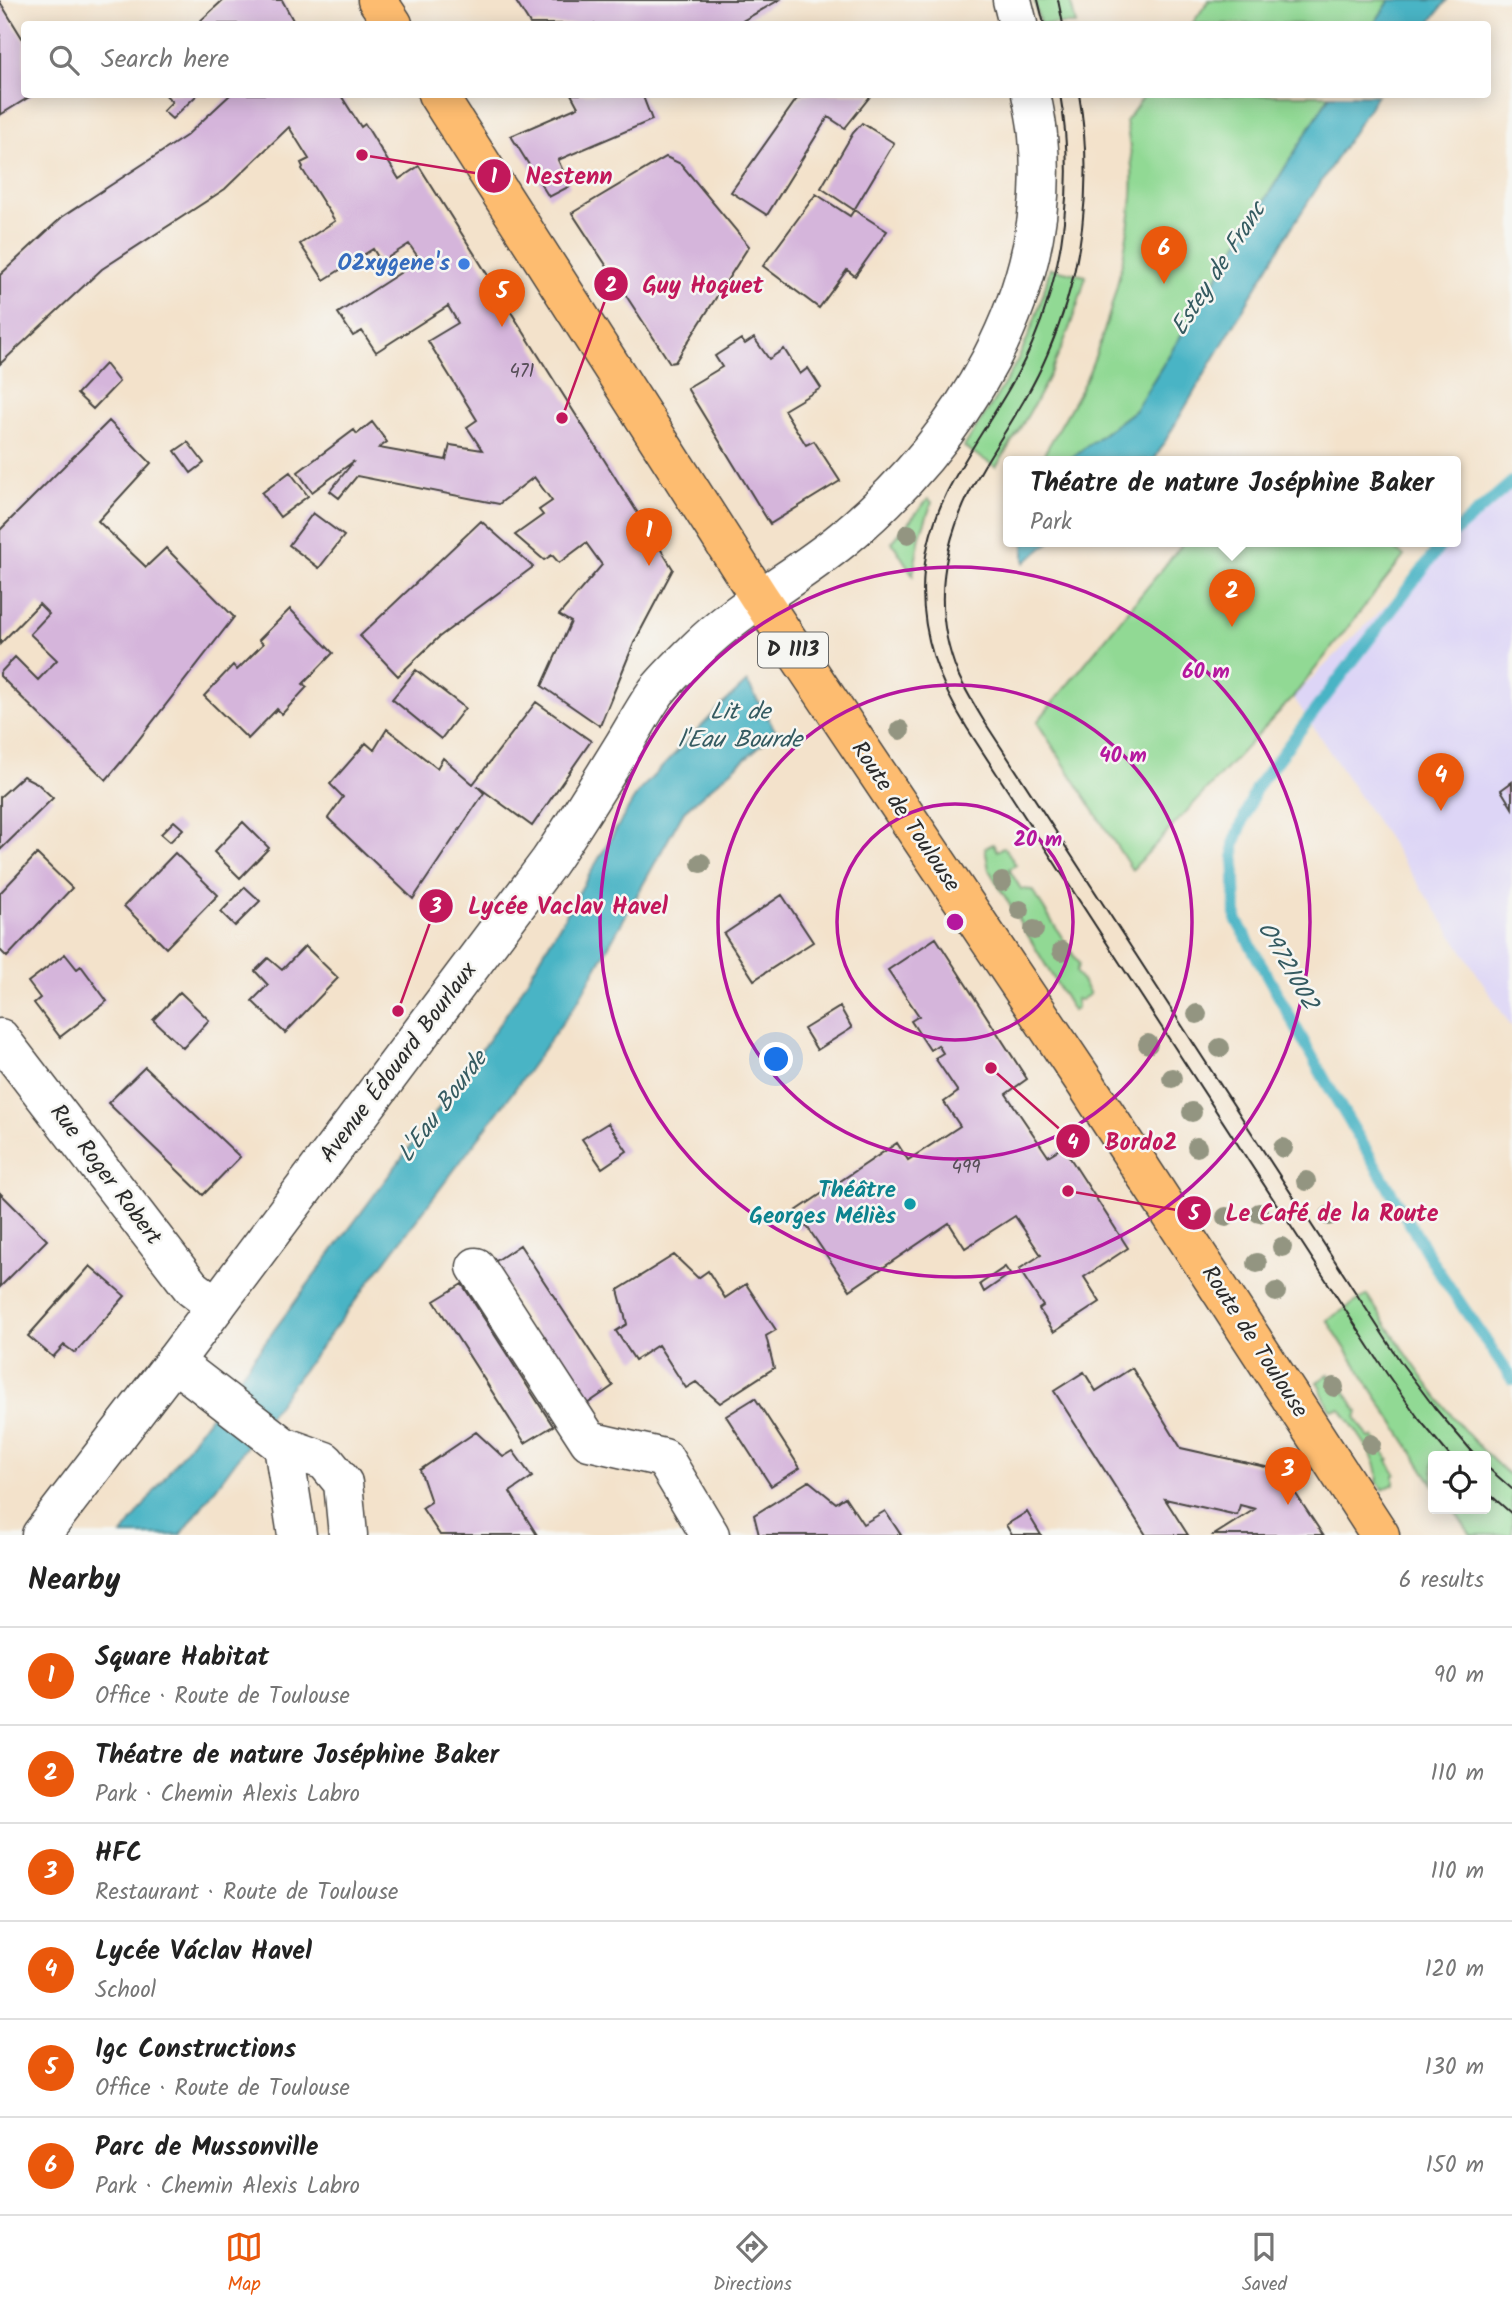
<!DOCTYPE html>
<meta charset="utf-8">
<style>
:root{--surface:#fff;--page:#f6f6f6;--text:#222;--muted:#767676;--line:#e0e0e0;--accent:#ea580c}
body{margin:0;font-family:Kalam,sans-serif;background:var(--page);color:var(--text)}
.controls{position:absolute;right:21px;bottom:21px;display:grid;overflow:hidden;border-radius:7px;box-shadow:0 4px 18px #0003}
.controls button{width:63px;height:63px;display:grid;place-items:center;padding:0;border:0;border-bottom:2px solid var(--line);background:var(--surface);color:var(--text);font:35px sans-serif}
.you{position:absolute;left:777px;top:1060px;width:24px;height:24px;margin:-18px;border:5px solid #fff;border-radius:50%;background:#1a73e8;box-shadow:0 0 0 10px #1a73e833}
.badge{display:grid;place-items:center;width:46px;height:46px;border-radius:50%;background:var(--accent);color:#fff;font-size:23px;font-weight:700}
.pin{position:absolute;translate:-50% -58px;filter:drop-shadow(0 2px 4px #0008)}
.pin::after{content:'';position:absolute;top:37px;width:24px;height:21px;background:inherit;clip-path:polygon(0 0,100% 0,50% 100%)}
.popup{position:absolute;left:1003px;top:456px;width:458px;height:91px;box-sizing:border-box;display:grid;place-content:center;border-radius:7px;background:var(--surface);filter:drop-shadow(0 2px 5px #0005);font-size:23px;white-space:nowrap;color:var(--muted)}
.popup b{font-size:26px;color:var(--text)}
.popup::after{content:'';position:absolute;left:50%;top:100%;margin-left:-14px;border:14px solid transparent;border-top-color:var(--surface)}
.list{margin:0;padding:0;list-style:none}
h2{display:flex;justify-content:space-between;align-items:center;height:91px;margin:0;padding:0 28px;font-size:30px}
h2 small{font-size:23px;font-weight:400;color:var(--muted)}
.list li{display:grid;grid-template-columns:46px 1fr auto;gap:21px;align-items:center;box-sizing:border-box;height:98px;padding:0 28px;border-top:2px solid var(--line)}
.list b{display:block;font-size:26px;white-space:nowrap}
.list p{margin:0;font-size:23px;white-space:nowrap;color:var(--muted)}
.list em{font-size:23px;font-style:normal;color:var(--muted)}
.icon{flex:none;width:38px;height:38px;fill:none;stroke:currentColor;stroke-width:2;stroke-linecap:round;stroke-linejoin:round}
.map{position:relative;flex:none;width:1512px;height:1535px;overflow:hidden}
.search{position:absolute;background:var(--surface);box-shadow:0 4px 18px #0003;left:21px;right:21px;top:21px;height:77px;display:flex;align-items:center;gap:18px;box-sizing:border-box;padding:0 24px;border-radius:7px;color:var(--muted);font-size:26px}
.sheet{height:679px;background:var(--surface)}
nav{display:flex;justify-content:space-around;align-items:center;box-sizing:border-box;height:98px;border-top:2px solid var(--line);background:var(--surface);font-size:19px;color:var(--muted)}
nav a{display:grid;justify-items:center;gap:4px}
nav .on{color:var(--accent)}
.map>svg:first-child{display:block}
.built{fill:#ddd5f6}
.green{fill:#91d994;stroke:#5e8260;stroke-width:2}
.water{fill:#48b4c5;stroke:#3a7078;stroke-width:2}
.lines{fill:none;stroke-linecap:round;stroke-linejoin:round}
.stream{stroke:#48b4c5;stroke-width:12}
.building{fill:#d5b5db}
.minor-casing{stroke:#494643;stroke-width:41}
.tertiary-casing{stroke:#494643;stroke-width:41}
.primary-casing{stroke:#494643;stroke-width:41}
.minor{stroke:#fff;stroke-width:38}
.tertiary{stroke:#fff;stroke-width:38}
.primary{stroke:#fdbc6f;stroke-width:38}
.tram{stroke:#2b2b2b;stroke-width:2}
.tree{fill:#939581}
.ring{fill:none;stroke:#b5179e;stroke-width:3.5}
.shop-dot{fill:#3f7fe0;stroke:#f6f6f2;stroke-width:2.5}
.culture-dot{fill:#0f9aa8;stroke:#f6f6f2;stroke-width:2.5}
.labels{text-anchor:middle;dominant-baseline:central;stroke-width:5;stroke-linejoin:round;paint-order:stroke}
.number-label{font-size:19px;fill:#564e57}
.shield{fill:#f6f6f2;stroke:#686867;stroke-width:2}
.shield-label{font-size:21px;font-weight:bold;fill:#2b2b2b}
.shop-label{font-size:23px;font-weight:bold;fill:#366cbe;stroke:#f6f6f2;text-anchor:end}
.street-label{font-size:23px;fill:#2b2b2b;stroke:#f6f6f2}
.culture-label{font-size:23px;font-weight:bold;fill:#0d838f;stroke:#f6f6f2;text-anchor:end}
.water-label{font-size:24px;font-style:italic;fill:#355b61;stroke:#f6f6f2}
.centre{fill:#b5179e;stroke:#f6f6f2;stroke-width:3.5}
.ring-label{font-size:21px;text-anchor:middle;font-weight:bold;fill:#b5179e;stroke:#f6f6f2;stroke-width:5;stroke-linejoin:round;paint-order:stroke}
.leader{fill:none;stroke:#c2185b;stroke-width:2.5}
.callout-dot{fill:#c2185b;stroke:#f6f6f2;stroke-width:2.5}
.mark-label{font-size:21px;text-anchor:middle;font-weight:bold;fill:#fff}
.callout-label{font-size:24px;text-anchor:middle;font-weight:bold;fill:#c2185b;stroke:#f6f6f2;stroke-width:5;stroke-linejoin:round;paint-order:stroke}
</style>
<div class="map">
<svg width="1512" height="1535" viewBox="0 0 1512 1535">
<rect width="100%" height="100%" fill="#f6f6f2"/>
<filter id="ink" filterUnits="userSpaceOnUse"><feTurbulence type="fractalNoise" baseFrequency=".0143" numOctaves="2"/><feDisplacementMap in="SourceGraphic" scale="14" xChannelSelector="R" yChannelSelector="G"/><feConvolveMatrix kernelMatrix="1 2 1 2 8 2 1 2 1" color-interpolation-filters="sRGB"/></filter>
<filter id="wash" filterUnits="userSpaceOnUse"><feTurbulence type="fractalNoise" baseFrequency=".00686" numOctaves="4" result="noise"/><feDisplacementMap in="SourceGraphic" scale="28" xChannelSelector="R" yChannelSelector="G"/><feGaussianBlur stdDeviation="1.57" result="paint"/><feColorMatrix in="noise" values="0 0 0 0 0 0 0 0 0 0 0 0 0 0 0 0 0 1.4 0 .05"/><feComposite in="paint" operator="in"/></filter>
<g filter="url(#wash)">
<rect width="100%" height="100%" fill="#f3e2cb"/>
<path class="built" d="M1512,486v542l-67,-104 -152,-227 158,-156h5v-5l41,-41z"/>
<path class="green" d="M1034,0h36l6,24h-36z
M1209,0h181l-16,24h-182z
M1145,95h185l-195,315 -68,51h-27c16,-29 36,-59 49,-89 22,-53 38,-119 43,-176 2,-25 -2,-50 -6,-75z
M1050,268l36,8c-20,75 -48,126 -90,191l-32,-20c15,-25 32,-48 46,-73 19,-33 31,-69 40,-106z
M928,499l4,3 -12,34 -7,39 -21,-33z
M1185,541h198l21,15 -111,141 -161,173 -95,-148z
M993,844l4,7 7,-4 12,18 -7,4 12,20 11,1 47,74 -3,8 14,22 -9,6 -5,-1 1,9 -4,3 -84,-141 -4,-22z
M1367,1295c43,64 85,133 145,182v58h-41l-18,-26h33v-53h-53v28l-106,-164z
M1329,1374l2,4 4,-3 23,37 -2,6 13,20 5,-1 15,22 -2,1 9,14 -2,1v9l-11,6 -6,-8c6,-21 -26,-56 -36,-73l-11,1 -10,-21 1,-2 -4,-5z"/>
<path class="water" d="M1390,0h57l-18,24h-55z
M1330,95h47l-87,135 -136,230 -87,1 68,-51z
M1024,541h27l-27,22z
M747,682l29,50 -92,79 -106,190 -71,99 -219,290 -107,145h-59l348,-469 45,-65 123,-209 84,-87z"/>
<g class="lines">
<path class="stream" d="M1456,531l56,-49
M1444,541l-188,247 -22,56 2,75 90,163 109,184 77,113"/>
</g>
<g id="blocks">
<path class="building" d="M223,0h59l13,24h-98z
M515,0h264l-42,24h-207z
M0,2l24,39v53h10l-34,21z
M165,94h33l-26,25 -9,-8 9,-9z
M231,94h109l21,33 4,-3 34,55 20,-13 254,403 -39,74 -34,83 -58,-40 29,-64 -12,-7 43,-50 -16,-22 -27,20 -7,-8 -8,5 -29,-25 28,-20 -4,-5 13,-9 -18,-24 -35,27 -142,-28 -18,22 -9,-7 24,-30 -42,31 -14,-20 56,-42 3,4 15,-12 15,20 -8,6 67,12 4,-15 32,5 -15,-23 10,-7 -49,-79 30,-18 -10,-17 -72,46 -14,-21 -9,5 -15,-23 82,-53 -11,-16 -28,18 -8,-13 -49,31 -24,-36 35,-23 -33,-52 1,-2 -2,-4 8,-4 -20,-32 -64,62 -123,80 -102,95v-89l62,-58 124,-81z
M571,94h71l10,26 -94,40 12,26 -21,11 -38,-61 67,-29z
M805,94h67l-27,34 -17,-11 -61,98 -36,-23 65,-92z
M862,123l32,20 -40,67 33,21 -32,45 -8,-6 -28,38 -56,-42 53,-72 34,22 4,-6 -33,-22 32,-55z
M666,157l15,7 68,82 -74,116 -5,1 -98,-150z
M754,338l15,21 15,-10 16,25 8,-6 13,20 -37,22 22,35 8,-4 26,40 -70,43 -83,-136 35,-21 -7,-11 26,-17 4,5z
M105,364l14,18 -26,27 -16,-15z
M109,421l42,42 -53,58 48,46 20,-19 68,69 -112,144 -16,19 -106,-104v-3l15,-16 23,23 19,-20 -27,-26 19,-20 -10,-10 -39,40v-114z
M188,442l16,21 -13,10 -16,-22z
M290,472l18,24 -28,21 -18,-24z
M313,513l31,23 -25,32 -30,-23z
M481,521l52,46 -94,70 -41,39 -38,-40z
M290,609l43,44 -30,31 4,3 -25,27 -5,-5 -29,30 -44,-43 29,-31 4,5 26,-26 -4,-4z
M416,670l49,38 -24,31 -49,-40z
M536,702l55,39 -59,85 -55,-40 7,7 -71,106 -85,-81 15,-21 -13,-13 36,-41 8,7 13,-21 50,39 6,-10 30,26z
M23,776l14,7 16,15 -53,52v-53z
M1512,782v26l-11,-18z
M174,821l9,8 -13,13 -9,-8z
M243,822l26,26 -29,30 -26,-26z
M175,853l43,42 -52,53 -42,-42z
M37,854l35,34 -65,69 -7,-7v-57z
M245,887l15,14 -25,25 -14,-14z
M782,895l31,47 -59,38 -30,-46z
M936,938l91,141 -21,15 42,62 15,-9 65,101 -44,29 16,25 -46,30 -15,-23 4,-3 -24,-37 22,-14 -26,-39 -50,32 -16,-25 -99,67 -42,-62 -3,-2 -5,4 -6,-9 6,-4 -4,-6 101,-68 11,17 52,-34 -16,-24 14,-10 -23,-34 8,-5 -5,-8 -8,5 -19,-29 8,-5 -31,-46z
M305,946l33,32 -53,55 -33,-32 16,-16 -13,-14 13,-13 14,12z
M65,954l12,15 4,-3 26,35 -47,36 -26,-34 6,-5 -12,-16z
M180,992l29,28 -26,28 -30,-28z
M840,1007l12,21 -35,22 -13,-21z
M145,1067l95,90 -37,38 -95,-92z
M608,1123l19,28 -25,17 -20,-29z
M0,1193l47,47 -47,47z
M520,1245l93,141 -29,20 -91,-143z
M674,1255l24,23 10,-7 17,27 21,-14 30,46 -10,6 8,32 -54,35 -24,-21 -10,6 -28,-43 -23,15 -19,-29 11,-7 -9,-34z
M90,1266l35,30 -50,57 -11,-8 -11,12 -25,-21z
M1005,1267l5,7 -26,18 -4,-8z
M462,1284l91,142 -28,17 -91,-142z
M1132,1368l49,80 89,20 12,5 41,62h-109l41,-26 -15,-4 -3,10 -72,-16 23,36h-42l-92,-144 30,-19 12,19z
M755,1398l45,70 -29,18 -45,-70z
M476,1432l27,25 10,-6 19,26 -22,15 27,43h-97l-18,-27 9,-6 -11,-32z
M809,1481l27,22 9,-6 18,27 22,-13 16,24h-142l-5,-20z
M1027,1512l14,23h-29l-6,-10z"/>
</g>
</g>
<g filter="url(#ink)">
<use href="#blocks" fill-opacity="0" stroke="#494643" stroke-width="2"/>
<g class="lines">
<g class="minor-casing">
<path id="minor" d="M0,1038l192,250 24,18
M476,1267l113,174 75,17 46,77
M174,1362l109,84 42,15 18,22 5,52
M283,1446l14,89"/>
</g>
<g class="tertiary-casing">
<path id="tertiary" d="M1012,0l6,24
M41,1535l133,-173 375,-500c26,-38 50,-77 74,-116 11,-18 21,-37 33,-54 12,-15 27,-29 40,-42 44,-44 100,-72 147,-111 117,-97 211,-246 195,-403 -1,-14 -4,-28 -7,-42"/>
</g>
<g class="primary-casing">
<path id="primary" d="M377,0l16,24
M437,94l322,503 327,487 294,451"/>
</g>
<use href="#minor" class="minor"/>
<use href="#tertiary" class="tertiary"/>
<use href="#primary" class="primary"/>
<path class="tram" d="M1038,0l6,24
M1058,0l5,24
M1060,94c15,84 5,173 -28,250 -23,53 -59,97 -85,148 -40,81 -27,161 20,236l420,646 32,45 31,37
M1079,94c15,88 4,179 -32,261 -17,40 -41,74 -63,111 -39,65 -56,135 -26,208 7,16 17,32 26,47l418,643 32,43 42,49
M1486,1466l26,23
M1486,1491l26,23"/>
</g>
<g class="tree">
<circle cx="908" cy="534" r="10"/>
<circle cx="900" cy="730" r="10"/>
<circle cx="701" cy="863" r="10"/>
<circle cx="1002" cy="882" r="10"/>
<circle cx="1020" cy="910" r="10"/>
<circle cx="1034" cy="930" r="10"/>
<circle cx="1062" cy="951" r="10"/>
<circle cx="1197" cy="1014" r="10"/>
<circle cx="1148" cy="1044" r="10"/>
<circle cx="1220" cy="1048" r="10"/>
<circle cx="1172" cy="1078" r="10"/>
<circle cx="1192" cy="1112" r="10"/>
<circle cx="1197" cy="1147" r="10"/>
<circle cx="1283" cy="1148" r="10"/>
<circle cx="1306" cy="1181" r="10"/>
<circle cx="1259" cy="1213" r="10"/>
<circle cx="1329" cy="1216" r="10"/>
<circle cx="1226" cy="1217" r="10"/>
<circle cx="1282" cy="1247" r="10"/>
<circle cx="1257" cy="1263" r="10"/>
<circle cx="1276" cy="1292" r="10"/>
<circle cx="1334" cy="1387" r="10"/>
<circle cx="1371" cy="1444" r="10"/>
</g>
</g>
<g class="ring">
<circle cx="955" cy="922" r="118"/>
<circle cx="955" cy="922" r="237"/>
<circle cx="955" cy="922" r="355"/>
</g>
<circle class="shop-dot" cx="464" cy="264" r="7"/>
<circle class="culture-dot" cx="910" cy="1204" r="7"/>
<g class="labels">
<g class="number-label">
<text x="522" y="372">471</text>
<text x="966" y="1168">499</text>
</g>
<rect class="shield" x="758" y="632.5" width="70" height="35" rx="5"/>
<g class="shield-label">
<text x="793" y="650">D 1113</text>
</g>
<g class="shop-label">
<text x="450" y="264">O2xygene's</text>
</g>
<g class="street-label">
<text transform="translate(905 817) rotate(56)">Route de Toulouse</text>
<text transform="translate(399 1063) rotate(-53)">Avenue Édouard Bourlaux</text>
<text transform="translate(105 1175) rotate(53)">Rue Roger Robert</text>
<text transform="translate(1254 1342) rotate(57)">Route de Toulouse</text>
</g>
<g class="culture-label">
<text x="896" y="1191">Théâtre<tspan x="896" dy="26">Georges Méliès</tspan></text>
</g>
<g class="water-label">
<text transform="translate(1219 269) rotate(-57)">Estey de Franc</text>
<text x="740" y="712">Lit de<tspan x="740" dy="28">l'Eau Bourde</tspan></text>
<text transform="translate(1287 966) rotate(60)">O9721002</text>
<text transform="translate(443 1107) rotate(-53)">L'Eau Bourde</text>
</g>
</g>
<circle cx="955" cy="922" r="10" class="centre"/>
<g class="ring-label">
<text x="1206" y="678">60 m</text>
<text x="1123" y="762">40 m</text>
<text x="1038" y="846">20 m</text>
</g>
<path class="leader" d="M362 155L494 176M562 418L611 284M398 1011L436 906M991 1068L1073 1141M1068 1191L1194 1213"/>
<g class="callout-dot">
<circle cx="362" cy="155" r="7"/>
<circle cx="562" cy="418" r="7"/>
<circle cx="398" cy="1011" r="7"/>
<circle cx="991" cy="1068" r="7"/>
<circle cx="1068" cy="1191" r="7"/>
<circle cx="494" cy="176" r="18"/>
<circle cx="611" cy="284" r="18"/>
<circle cx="436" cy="906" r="18"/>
<circle cx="1073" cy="1141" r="18"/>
<circle cx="1194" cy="1213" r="18"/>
</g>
<g class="mark-label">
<text x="494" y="183">1</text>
<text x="611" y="292">2</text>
<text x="436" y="913">3</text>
<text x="1073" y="1149">4</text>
<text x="1194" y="1220">5</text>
</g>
<g class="callout-label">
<text x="569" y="184">Nestenn</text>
<text x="703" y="293">Guy Hoquet</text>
<text x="568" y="914">Lycée Vaclav Havel</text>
<text x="1141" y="1150">Bordo2</text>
<text x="1332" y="1221">Le Café de la Route</text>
</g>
</svg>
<div class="controls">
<button><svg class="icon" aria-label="locate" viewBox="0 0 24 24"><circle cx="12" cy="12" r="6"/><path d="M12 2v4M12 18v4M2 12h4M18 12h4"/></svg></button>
</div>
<div class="you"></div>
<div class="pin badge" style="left:649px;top:566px">1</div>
<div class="pin badge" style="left:1232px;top:627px">2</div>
<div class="popup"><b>Théatre de nature Joséphine Baker</b>Park</div>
<div class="pin badge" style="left:1288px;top:1505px">3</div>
<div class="pin badge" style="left:1441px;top:811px">4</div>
<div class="pin badge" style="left:502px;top:327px">5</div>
<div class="pin badge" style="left:1164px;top:284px">6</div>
<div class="search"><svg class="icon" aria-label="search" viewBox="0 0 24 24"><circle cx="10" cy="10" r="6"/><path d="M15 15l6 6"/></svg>Search here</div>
</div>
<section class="sheet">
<h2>Nearby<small>6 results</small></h2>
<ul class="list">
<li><span class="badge">1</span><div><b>Square Habitat</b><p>Office · Route de Toulouse</p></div><em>90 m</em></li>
<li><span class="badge">2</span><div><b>Théatre de nature Joséphine Baker</b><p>Park · Chemin Alexis Labro</p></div><em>110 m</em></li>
<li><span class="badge">3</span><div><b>HFC</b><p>Restaurant · Route de Toulouse</p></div><em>110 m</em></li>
<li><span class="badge">4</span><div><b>Lycée Václav Havel</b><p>School</p></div><em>120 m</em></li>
<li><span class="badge">5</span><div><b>Igc Constructions</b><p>Office · Route de Toulouse</p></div><em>130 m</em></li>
<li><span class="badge">6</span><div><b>Parc de Mussonville</b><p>Park · Chemin Alexis Labro</p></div><em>150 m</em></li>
</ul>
</section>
<nav>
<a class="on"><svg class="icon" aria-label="map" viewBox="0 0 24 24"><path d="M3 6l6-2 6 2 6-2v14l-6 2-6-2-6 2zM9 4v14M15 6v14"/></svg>Map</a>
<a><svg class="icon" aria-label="directions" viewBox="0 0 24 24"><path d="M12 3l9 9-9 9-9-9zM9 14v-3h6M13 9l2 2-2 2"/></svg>Directions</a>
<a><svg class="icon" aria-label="saved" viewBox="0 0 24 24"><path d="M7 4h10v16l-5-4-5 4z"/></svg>Saved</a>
</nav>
